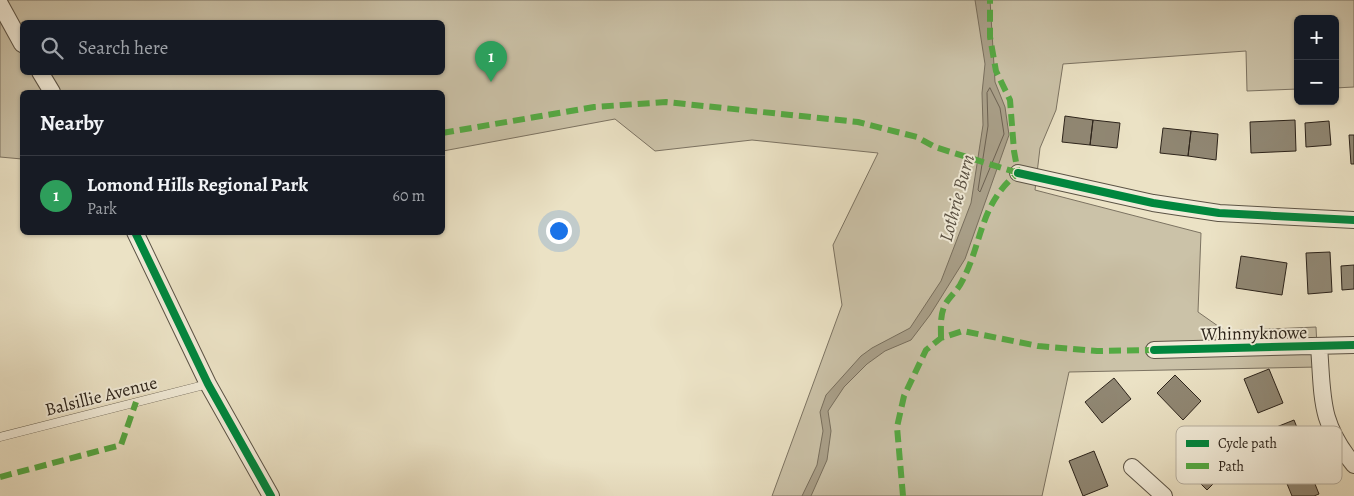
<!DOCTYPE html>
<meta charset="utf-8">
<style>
:root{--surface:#171b24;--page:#20242c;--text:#f1f3f6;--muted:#9ea1a6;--line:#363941;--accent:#ea580c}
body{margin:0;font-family:Alegreya,serif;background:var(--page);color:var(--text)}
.controls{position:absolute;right:15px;top:15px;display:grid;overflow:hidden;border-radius:8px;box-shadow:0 1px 4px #0004}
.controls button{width:45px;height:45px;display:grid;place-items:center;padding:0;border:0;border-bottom:1px solid var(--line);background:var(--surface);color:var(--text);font:25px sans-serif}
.you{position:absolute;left:558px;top:230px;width:18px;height:18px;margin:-12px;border:4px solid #fff;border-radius:50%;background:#1a73e8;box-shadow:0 0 0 8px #1a73e833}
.badge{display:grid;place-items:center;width:32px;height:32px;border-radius:50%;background:var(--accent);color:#fff;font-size:16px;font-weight:700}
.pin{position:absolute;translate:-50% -41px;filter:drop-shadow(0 1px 2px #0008)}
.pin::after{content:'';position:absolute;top:26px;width:18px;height:15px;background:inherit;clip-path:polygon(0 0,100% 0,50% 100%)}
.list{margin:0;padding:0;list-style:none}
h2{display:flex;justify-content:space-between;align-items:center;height:65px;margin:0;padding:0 20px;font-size:21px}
h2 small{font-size:16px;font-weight:400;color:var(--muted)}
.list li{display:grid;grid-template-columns:32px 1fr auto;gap:15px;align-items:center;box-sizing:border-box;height:80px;padding:0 20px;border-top:1px solid var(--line)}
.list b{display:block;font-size:19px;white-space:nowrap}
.list p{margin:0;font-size:16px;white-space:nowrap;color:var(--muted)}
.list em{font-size:16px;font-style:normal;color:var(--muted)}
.icon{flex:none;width:28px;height:28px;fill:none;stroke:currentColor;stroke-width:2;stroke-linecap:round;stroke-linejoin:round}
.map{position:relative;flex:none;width:1354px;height:496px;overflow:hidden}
.search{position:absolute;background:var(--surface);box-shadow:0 1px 4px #0004;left:20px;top:20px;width:425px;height:55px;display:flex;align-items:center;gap:12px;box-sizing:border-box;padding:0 18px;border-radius:8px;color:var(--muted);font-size:19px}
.panel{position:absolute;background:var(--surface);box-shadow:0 1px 4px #0004;left:20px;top:90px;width:425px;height:145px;border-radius:8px}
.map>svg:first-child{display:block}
.green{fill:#cbc2a8;stroke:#7c7362;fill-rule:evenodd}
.water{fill:#aaa18b;stroke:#786f5e}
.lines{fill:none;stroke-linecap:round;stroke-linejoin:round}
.shore{stroke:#6c6253;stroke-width:1}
.building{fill:#908773;stroke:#2d241b}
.lane-casing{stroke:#5c5446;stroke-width:9}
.street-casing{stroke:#5c5446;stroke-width:18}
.lane{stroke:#f2ecd9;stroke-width:8}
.street{stroke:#f2ecd9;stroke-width:16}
.quiet{stroke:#54aa43;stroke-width:6;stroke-dasharray:12 6;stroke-linecap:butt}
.cycleway-casing{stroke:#f2ecd9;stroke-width:11}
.cycleway{stroke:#00873e;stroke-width:8}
.labels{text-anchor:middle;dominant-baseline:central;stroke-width:4;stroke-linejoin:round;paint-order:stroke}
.street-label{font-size:18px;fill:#2d241b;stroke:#f2ecd9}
.water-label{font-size:19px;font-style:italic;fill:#595042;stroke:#f2ecd9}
.key{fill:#f2ecd9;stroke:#b7b0a0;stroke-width:1}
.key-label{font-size:14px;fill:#2d241b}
</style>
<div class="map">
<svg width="1354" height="496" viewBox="0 0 1354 496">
<rect width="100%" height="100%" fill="#ebe2c5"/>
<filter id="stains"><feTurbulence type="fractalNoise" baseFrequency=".004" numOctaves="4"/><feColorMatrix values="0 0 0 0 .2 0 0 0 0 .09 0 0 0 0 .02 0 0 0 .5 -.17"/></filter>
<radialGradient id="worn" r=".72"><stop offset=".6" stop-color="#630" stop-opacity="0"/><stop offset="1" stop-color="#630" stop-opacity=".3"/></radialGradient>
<path class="green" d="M0,0h1354v87l-19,1v-69h-37v70l-51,2 -1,-40 -183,13 -7,46 -16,38 -5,42 166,43 -3,79 27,19 91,-4 2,40 -249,5 -27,124h-270l70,-191 -9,-60 45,-92 -126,-13 -97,11 -40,-32 -172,32 -1,-59h-420v67l-22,-2zM22,22h420v50h-420z"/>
<path class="water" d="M975,0h15l5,82 10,25 4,28 -44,124 -35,56 -19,25 -26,11 -18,13 -23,23 -16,24 3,20 -4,29 -16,36h-9l15,-31 6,-34 -3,-19 6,-17 35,-39 11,-8 38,-20 31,-47 30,-78 12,-78 -1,-32 3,-29z"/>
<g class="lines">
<path class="shore" d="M990,88l10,20 4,26 -24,58 -2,-2 10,-64 -1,-33z"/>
</g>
<path class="building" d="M1065,116l28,4 -3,25 -28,-3z
M1093,120l27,3 -3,25 -27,-3z
M1295,120l1,31 -45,2 -1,-31z
M1329,121l2,24 -25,2 -1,-24z
M1163,128l28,3 -3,25 -28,-3z
M1191,131l27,3 -2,26 -28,-4z
M1349,135h5v29h-3z
M1330,252l2,40 -24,2 -2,-41z
M1241,256l46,7 -5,32 -46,-7z
M1354,265v24l-12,1 -1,-24z
M1269,369l14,34 -25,10 -14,-34z
M1175,375l26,26 -18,19 -26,-27z
M1114,378l17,21 -29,24 -17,-21z
M1294,420l10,25 -35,14 -10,-25z
M1200,445l26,26 -19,19 -26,-26z
M1094,451l14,35 -25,10 -14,-35z
M1305,459l14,35 -5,2h-22l-11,-27z"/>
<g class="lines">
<g class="lane-casing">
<path id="lane" d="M0,437l208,-53"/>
</g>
<g class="street-casing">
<path id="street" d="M0,4l22,40
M40,72l12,20
M1018,173l135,30 66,10 135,7
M135,232l73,152 63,112
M1319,346c4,52 0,77 35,119
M1154,350l200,-5
M1132,467l32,29"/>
</g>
<use href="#lane" class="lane"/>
<use href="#street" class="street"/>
<path class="quiet" d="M442,133l152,-26 72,-5 192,20 59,15 18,10 83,26
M941,338c0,-11 -1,-21 3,-31 3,-8 11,-14 16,-22 23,-40 18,-80 58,-112l-4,-22 -4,-51 -14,-29 -6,-34v-37
M0,477l121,-32 15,-43
M903,496l-6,-69 7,-31 22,-46 15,-12 22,-7 75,15 59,5 57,-1"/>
<g class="cycleway-casing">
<path id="cycleway" d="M1018,173l135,30 66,10 135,7
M135,232l73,152 63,112
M1154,350l200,-5"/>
</g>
<use href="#cycleway" class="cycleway"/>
</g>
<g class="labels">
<g class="street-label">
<text transform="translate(1254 333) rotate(-1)">Whinnyknowe</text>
<text transform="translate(101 396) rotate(-14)">Balsillie Avenue</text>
</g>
<g class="water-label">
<text transform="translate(957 198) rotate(-75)">Lothrie Burn</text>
</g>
</g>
<rect x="1176" y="426" width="166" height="58" rx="8" class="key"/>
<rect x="1186" y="440" width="23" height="7" fill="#00873e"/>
<rect x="1186" y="463" width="23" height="6" fill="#54aa43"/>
<g class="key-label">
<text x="1218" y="448">Cycle path</text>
<text x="1218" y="471">Path</text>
</g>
<rect width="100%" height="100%" filter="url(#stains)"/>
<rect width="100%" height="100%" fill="url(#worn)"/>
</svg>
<div class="controls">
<button>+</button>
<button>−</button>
</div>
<div class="you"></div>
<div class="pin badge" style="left:491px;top:82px;background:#2e9e5b">1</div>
<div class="search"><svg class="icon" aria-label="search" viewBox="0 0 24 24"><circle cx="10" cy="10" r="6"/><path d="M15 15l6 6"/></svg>Search here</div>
<section class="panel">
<h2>Nearby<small></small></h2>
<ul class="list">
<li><span class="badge" style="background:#2e9e5b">1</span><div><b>Lomond Hills Regional Park</b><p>Park</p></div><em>60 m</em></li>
</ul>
</section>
</div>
